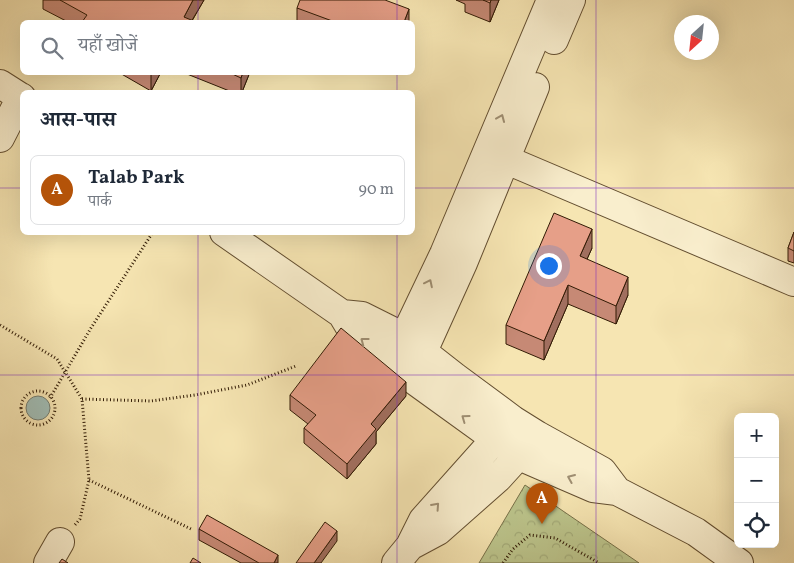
<!DOCTYPE html>
<html lang="hi">
<meta charset="utf-8">
<style>
:root{--surface:#fff;--page:#f6f6f7;--text:#1f2937;--muted:#747a83;--line:#e0e1e3;--accent:#b45309}
body{margin:0;font-family:Vollkorn,"Noto Serif Devanagari",serif;background:var(--page);color:var(--text)}
.controls{position:absolute;right:15px;bottom:15px;display:grid;overflow:hidden;border-radius:8px;box-shadow:0 5px 20px #0002}
.controls button{width:45px;height:45px;display:grid;place-items:center;padding:0;border:0;border-bottom:1px solid var(--line);background:var(--surface);color:var(--text);font:25px sans-serif}
.compass{position:absolute;left:674px;top:15px;width:45px;height:45px;border-radius:50%;background:var(--surface);box-shadow:0 5px 20px #0002;rotate:207deg}
.you{position:absolute;left:548px;top:265px;width:18px;height:18px;margin:-12px;border:4px solid #fff;border-radius:50%;background:#1a73e8;box-shadow:0 0 0 8px #1a73e833}
.badge{display:grid;place-items:center;width:32px;height:32px;border-radius:50%;background:var(--accent);color:#fff;font-size:16px;font-weight:700}
.pin{position:absolute;translate:-50% -41px;filter:drop-shadow(0 1px 2px #0008)}
.pin::after{content:'';position:absolute;top:26px;width:18px;height:15px;background:inherit;clip-path:polygon(0 0,100% 0,50% 100%)}
.list{margin:0;padding:0;list-style:none}
h2{display:flex;justify-content:space-between;align-items:center;height:65px;margin:0;padding:0 20px;font-size:21px}
h2 small{font-size:16px;font-weight:400;color:var(--muted)}
.list li{display:grid;grid-template-columns:32px 1fr auto;gap:15px;align-items:center;box-sizing:border-box;height:70px;margin:0 10px 10px;padding:0 10px;border:1px solid var(--line);border-radius:8px}
.list b{display:block;font-size:19px;white-space:nowrap}
.list p{margin:0;font-size:16px;white-space:nowrap;color:var(--muted)}
.list em{font-size:16px;font-style:normal;color:var(--muted)}
.icon{flex:none;width:28px;height:28px;fill:none;stroke:currentColor;stroke-width:2;stroke-linecap:round;stroke-linejoin:round}
.map{position:relative;flex:none;width:794px;height:563px;overflow:hidden}
.search{position:absolute;background:var(--surface);box-shadow:0 5px 20px #0002;left:20px;top:20px;width:395px;height:55px;display:flex;align-items:center;gap:12px;box-sizing:border-box;padding:0 18px;border-radius:8px;color:var(--muted);font-size:19px}
.panel{position:absolute;background:var(--surface);box-shadow:0 5px 20px #0002;left:20px;top:90px;width:395px;height:145px;border-radius:8px}
.map>svg:first-child{display:block}
.park{fill:url(#park-crowns);stroke:#777048}
.water{fill:#a0bdb6;stroke:#747c6f}
.lines{fill:none;stroke-linecap:round;stroke-linejoin:round}
.minor-casing{stroke:#634e30;stroke-width:30}
.path{stroke:#321b05;stroke-width:3;stroke-dasharray:1 2.5;stroke-linecap:butt}
.minor{stroke:#f9eecd;stroke-width:28}
.wall{fill:#c68975;stroke:#321b05}
.shaded-wall{fill:#a16f5f;stroke:#321b05}
.building{fill:#e69f88;stroke:#321b05}
.oneway{stroke:#9f8f73}
.grid{fill:none;stroke:#7b2cbf;stroke-width:1;stroke-opacity:0.55}
</style>
<div class="map">
<svg width="794" height="563" viewBox="0 0 794 563">
<defs>
<pattern id="park-crowns" width="20" height="18" patternUnits="userSpaceOnUse" patternTransform="scale(1.25)"><rect width="20" height="18" fill="#bcc58c"/><path d="M2 6a3 3 0 1 1 6 0M12 15a3 3 0 1 1 6 0" fill="none" stroke="#a2a977"/></pattern>
</defs>
<rect width="100%" height="100%" fill="#f6e5b2"/>
<filter id="stains"><feTurbulence type="fractalNoise" baseFrequency=".004" numOctaves="4"/><feColorMatrix values="0 0 0 0 .2 0 0 0 0 .09 0 0 0 0 .02 0 0 0 .5 -.17"/></filter>
<radialGradient id="worn" r=".72"><stop offset=".6" stop-color="#630" stop-opacity="0"/><stop offset="1" stop-color="#630" stop-opacity=".3"/></radialGradient>
<path class="park" d="M525,485l114,78h-160z"/>
<path class="water" d="M26 408a12 12 0 1 1 24 0a12 12 0 1 1-24 0Z"/>
<g class="lines">
<g class="minor-casing">
<path id="minor" d="M551,0l-107,254 -52,109 19,15 108,78 74,32 24,3 79,41 43,31
M554,40l17,-40
M0,84l22,14
M0,138l21,-41
M488,152l306,130
M224,232l118,82 12,20 38,29
M342,314l20,2 42,21 51,40 58,43 24,15 -39,43 -60,53 -28,15
M411,378l52,-115 72,-176
M537,435l65,36 15,20
M48,563l12,-21
M396,563l14,-17 13,-26 83,-93"/>
</g>
<path class="path" d="M0,325l57,34 25,40 7,81 -9,39 -6,7
M21 408a17 17 0 1 1 34 0a17 17 0 1 1-34 0Z
M50,398l41,-70 62,-96
M82,399l69,2 44,-6 52,-10 49,-19
M89,480l102,49
M503,563l10,-14 17,-14 25,3 44,25"/>
<use href="#minor" class="minor"/>
</g>
<path class="wall" d="M43,0h161l-12,21 4,1h-128l-25,-13z
M456,0h43l-9,22 -25,-10v-8z
M297,8l112,14h-112z
M118,72h43l-10,19z
M182,72h68l-8,20h-10z
M794,232v31l-6,-2v-13z
M592,248l-5,11 41,36 -12,29 -48,-20 -24,56 -38,-16v-19z
M290,395l116,1 -30,36v12l-29,35 -43,-36v-15l4,-4 -18,-14z
M199,529l79,34h-37l-42,-23z"/>
<path class="shaded-wall" d="M193,0h11l-13,22 -7,-5z
M491,0h8l-9,22v-19z
M409,9v13h-5z
M151,72h10l-10,19z
M243,72h7l-8,20h-1v-14z
M413,183v15l-1,2v-15z
M592,229v19l-12,27v-19z
M628,277v18l-12,29v-18z
M568,285v19l-24,56v-19z
M406,382v14l-30,36v12l-29,35v-15l24,-40z
M337,531v10l-16,22h-7z
M278,555v8h-4z"/>
<path class="building" d="M60,0h133l-9,17 12,5h-114l5,-7z
M300,0h85l24,9 -5,13h-69l-38,-14z
M483,0h8l-1,3z
M228,72h15l-2,6z
M554,213l38,16 -12,27 48,21 -12,29 -48,-21 -24,56 -38,-16z
M794,232v19l-6,-3z
M341,328l65,54 -35,42 5,5 -29,35 -43,-36 12,-13 -26,-20z
M207,515l71,40 -4,8h-15l-60,-34z
M325,522l12,9 -23,32h-18z
M193,558l8,5h-11z
M62,559l6,4h-9z"/>
<defs><path id="oneway-chevron" d="M-2-3.5L2.5 0L-2 3.5" fill="none" stroke-width="1.6" stroke-linecap="round" stroke-linejoin="round" transform="scale(1.25)"/></defs>
<g class="oneway">
<use href="#oneway-chevron" transform="translate(501 118) rotate(-67)"/>
<use href="#oneway-chevron" transform="translate(429 283) rotate(-64)"/>
<use href="#oneway-chevron" transform="translate(364 341) rotate(-143)"/>
<use href="#oneway-chevron" transform="translate(465 418) rotate(-144)"/>
<use href="#oneway-chevron" transform="translate(571 478) rotate(-157)"/>
<use href="#oneway-chevron" transform="translate(436 506) rotate(-48)"/>
</g>
<path class="grid" d="M198,0v22M397,0v22M596,0v563M198,72v20M397,72v20M0,188h22M412,188h382M198,232v331M397,232v331M0,375h794"/>
<rect width="100%" height="100%" filter="url(#stains)"/>
<rect width="100%" height="100%" fill="url(#worn)"/>
</svg>
<div class="controls">
<button>+</button>
<button>−</button>
<button><svg class="icon" aria-label="locate" viewBox="0 0 24 24"><circle cx="12" cy="12" r="6"/><path d="M12 2v4M12 18v4M2 12h4M18 12h4"/></svg></button>
</div>
<svg class="compass" viewBox="-18 -18 36 36"><path d="M0-13l5 13h-10z" fill="#e53935"/><path d="M0 13l5-13h-10z" fill="#747a83"/></svg>
<div class="you"></div>
<div class="pin badge" style="left:542px;top:524px">A</div>
<div class="search"><svg class="icon" aria-label="search" viewBox="0 0 24 24"><circle cx="10" cy="10" r="6"/><path d="M15 15l6 6"/></svg>यहाँ खोजें</div>
<section class="panel">
<h2>आस-पास<small></small></h2>
<ul class="list">
<li><span class="badge">A</span><div><b>Talab Park</b><p>पार्क</p></div><em>90 m</em></li>
</ul>
</section>
</div>
